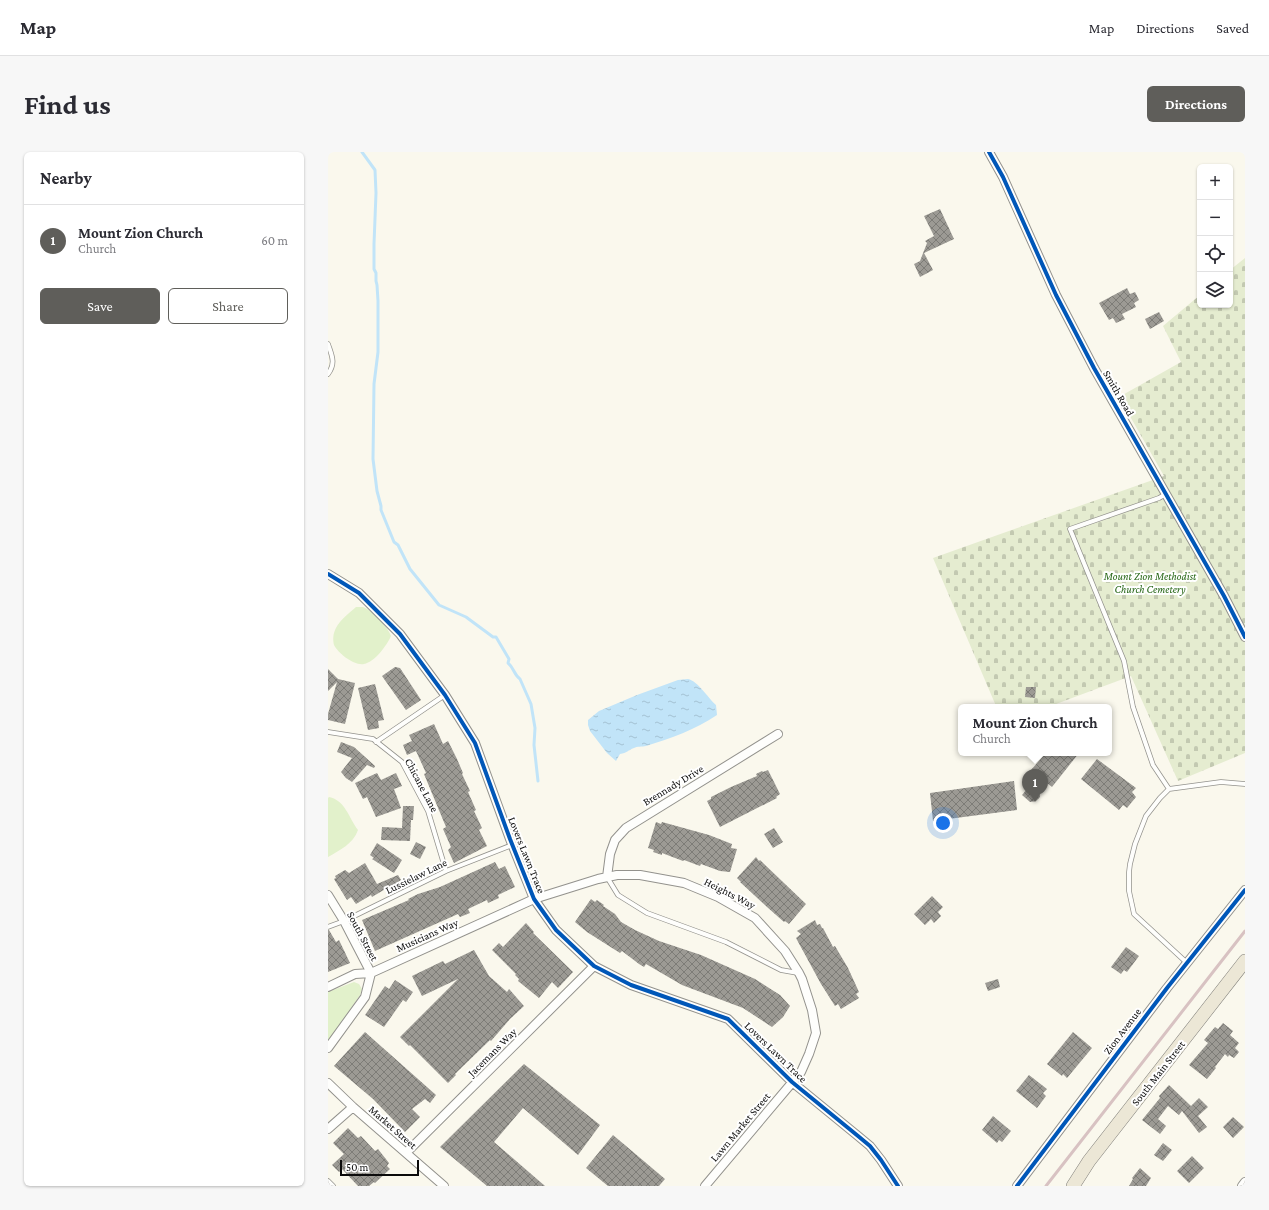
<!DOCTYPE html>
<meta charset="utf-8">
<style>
:root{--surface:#fff;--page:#f7f7f7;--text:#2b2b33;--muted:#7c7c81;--line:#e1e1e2;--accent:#5f5e5a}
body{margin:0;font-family:"Crimson Pro",serif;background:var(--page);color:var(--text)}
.controls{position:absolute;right:12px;top:12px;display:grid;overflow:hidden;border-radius:6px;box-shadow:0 1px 3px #0004}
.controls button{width:36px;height:36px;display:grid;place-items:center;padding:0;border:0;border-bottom:1px solid var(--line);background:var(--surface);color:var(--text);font:20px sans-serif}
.scale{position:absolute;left:12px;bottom:10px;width:79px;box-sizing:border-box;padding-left:4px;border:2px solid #0b0b0b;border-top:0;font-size:11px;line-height:14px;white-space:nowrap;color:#0b0b0b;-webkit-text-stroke:3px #fff;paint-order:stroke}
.you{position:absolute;left:615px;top:671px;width:14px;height:14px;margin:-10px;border:3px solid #fff;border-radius:50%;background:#1a73e8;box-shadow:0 0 0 6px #1a73e833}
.badge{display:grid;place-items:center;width:26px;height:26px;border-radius:50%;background:var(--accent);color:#fff;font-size:13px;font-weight:700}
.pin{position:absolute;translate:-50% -33px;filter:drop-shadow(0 1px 2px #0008)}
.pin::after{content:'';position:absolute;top:21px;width:14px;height:12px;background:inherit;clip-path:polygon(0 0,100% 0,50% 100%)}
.popup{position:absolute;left:630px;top:552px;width:154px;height:52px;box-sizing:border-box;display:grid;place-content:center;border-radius:6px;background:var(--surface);filter:drop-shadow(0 1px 3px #0005);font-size:13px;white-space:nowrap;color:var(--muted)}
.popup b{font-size:15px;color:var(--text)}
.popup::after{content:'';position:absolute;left:50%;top:100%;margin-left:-8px;border:8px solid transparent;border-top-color:var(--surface)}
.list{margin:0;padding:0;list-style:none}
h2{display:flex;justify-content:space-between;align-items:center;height:52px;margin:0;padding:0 16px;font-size:17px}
h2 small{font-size:13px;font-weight:400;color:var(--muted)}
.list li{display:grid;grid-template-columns:26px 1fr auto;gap:12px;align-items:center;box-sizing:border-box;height:72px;padding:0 16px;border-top:1px solid var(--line)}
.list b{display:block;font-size:15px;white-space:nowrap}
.list p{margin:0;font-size:13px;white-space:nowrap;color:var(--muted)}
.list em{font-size:13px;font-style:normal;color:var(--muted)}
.actions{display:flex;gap:8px;padding:12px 16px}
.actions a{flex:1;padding:9px 0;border:1px solid var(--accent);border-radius:6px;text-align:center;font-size:14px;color:var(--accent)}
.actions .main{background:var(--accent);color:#fff}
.icon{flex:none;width:22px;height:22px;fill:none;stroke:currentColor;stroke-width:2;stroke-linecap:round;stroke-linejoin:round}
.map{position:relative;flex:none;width:917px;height:1034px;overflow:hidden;border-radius:6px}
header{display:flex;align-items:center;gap:24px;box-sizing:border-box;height:56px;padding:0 20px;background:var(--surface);border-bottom:1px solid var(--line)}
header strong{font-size:19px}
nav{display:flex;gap:22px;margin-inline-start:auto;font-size:14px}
.intro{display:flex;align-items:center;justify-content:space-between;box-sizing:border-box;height:96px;padding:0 24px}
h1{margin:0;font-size:28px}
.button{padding:10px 18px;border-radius:6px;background:var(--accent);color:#fff;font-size:14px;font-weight:700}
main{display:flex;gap:24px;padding:0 24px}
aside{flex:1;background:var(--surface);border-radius:6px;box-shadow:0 1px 3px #0004}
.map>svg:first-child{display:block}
.grass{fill:#e2f1cb}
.cemetery{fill:url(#cemetery-stones)}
.water{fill:url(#water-ripples)}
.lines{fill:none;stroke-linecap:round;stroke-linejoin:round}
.stream{stroke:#c1e4f8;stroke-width:3}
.building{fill:url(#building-cross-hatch)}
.service-casing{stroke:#93928d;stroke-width:5.5}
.minor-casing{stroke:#93928d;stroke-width:10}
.primary-casing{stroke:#807f7a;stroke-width:14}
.service{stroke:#fefefc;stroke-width:4}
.minor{stroke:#fefefc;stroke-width:8}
.primary{stroke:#ece7d6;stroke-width:13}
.rail{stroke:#d8c2c2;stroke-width:3}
.cycleway-casing{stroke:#fff;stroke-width:6}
.cycleway{stroke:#0057b8;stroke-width:4}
.labels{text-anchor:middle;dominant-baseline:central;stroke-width:4;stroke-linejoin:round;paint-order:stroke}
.street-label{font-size:11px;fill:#0b0b0b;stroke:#fff}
.park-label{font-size:11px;font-style:italic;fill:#276717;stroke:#fff}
</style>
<header>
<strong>Map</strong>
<nav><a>Map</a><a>Directions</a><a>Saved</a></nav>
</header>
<div class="intro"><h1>Find us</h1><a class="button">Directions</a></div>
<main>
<aside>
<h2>Nearby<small></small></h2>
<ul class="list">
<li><span class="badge">1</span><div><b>Mount Zion Church</b><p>Church</p></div><em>60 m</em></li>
</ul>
<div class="actions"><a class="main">Save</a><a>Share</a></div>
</aside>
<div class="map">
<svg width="917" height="1034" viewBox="0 0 917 1034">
<defs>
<pattern id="cemetery-stones" width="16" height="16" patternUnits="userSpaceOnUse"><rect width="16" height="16" fill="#e5ecd0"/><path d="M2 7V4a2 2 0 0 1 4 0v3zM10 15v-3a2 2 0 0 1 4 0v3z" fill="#c3c9b1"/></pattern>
<pattern id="water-ripples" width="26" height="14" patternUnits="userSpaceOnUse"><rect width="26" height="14" fill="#c1e4f8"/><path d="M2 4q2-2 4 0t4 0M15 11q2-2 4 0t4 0" fill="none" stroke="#a4c2d3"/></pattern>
<pattern id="building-cross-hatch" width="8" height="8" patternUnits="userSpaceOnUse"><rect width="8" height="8" fill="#9c9a94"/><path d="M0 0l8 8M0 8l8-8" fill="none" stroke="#7d7c77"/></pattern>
</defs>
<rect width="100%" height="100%" fill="#faf8ed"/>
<path class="grass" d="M28,455c3,0 5,0 7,0 9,3 25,20 28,29 -4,9 -16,26 -27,28 -10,2 -26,-11 -30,-19 -1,-3 -1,-9 0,-12 3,-11 14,-19 22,-26z
M1,645c16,3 20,21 29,33 -5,14 -18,20 -30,27v-59z
M26,830l5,2 3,5 -2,6 -32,47v-50z"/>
<path class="cemetery" d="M917,106v495l-67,28 -47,-105 -83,31 -52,-1 -63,-148 231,-82 -45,-79 62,-35 -18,-36 37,-31v10h30v-35z"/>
<path class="water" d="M360,527c10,2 20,19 28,26l1,10c-22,15 -46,23 -71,31 -4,1 -9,0 -12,2 -6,2 -7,5 -14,6l-4,7 -9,-8 -17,-22 -2,-6v-5l11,-9 38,-16 41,-15z"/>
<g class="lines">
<path class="stream" d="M34,0l13,18 1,23 -2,51v25l2,4v8l1,4 1,16v51l-4,32 -1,75 4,32 4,15v4l13,32 4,3 12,24 29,36 27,12 27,20h3l13,22 -1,4c6,5 6,12 12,16l11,25 4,24 -1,17 4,36"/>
</g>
<path class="building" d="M612,57l14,30 -30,14 9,17 -13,7 -6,-13 6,-3 7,-18 -2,-2 9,-5 -10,-20z
M799,136l3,6 5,-2 4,8 -5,3 2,4 -14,7 3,5 -9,4 -3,-5 -4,2 -10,-17z
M831,160l5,9 -14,8 -5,-10z
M67,515l5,1 21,32 -15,10 -24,-34z
M0,517l10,10 17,4 -10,41 -17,-4v-6l9,-32 -9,9z
M47,532l9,36 -6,1 1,7 -11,2 -10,-42z
M698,535h10l-1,11 -10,-1z
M106,572l9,20 5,-3 9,18 6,14 -1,1 8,17 -2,1 8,18 -2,1 8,17 -3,2 8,16 -33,17 -6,-13 3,-3 -8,-18 3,-2 -22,-53 2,-1 -10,-22 -9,4 -4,-10 9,-4 -3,-6z
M13,590l13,5 21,19 -1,2 -7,-3 -15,17 -6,-4 -5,-6 11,-14 -15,-6z
M718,601h33l-27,34 -21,-17z
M769,607l39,29 -4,4 4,5 -9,11 -4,-3 -4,5 -38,-31z
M440,618l12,24 -4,3 1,1 -57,29 -13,-26 4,-2v-2l20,-10 26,-11 -1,-2 6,-3 1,1z
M49,621l4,7 15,-7 6,13 -8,3 7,19 -25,9 -9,-20 -4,2 -8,-16z
M686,629l3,29 -84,11 -3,-28z
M701,635h10l1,10 -4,4 -6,1 -8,-7z
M75,654h11l-1,14h-2l-1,21 -29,-1 1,-13 20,1z
M328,670l5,2 1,-2 47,13 23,9 -1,4 6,1 -7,23 -10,-1 -19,-7 -1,2 -16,-6 -1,1 -21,-8v2l-9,-3 1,-2 -6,-2z
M446,676l9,14 -10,6 -9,-14z
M88,690l10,5 -6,12 -10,-5z
M49,691l25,17 -8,13 -22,-14 2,-1 -4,-3z
M428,705l3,4 1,-1 46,44 -17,20 -4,-3 -1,1 -17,-15 -27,-25h1l-4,-4z
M167,710l4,7 6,-3 10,21 -17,8 1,3 -11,5 -1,-3 -19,9 2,4 -10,4 -2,-3 -83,37 -13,-31 47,-20 -1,-1 10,-5 22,-7z
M37,711l12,21 21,-9 3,5 -3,2 2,4 -11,5 -2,-3 -15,9 -1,-2 -15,9 -5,-7 -4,3 -13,-21 2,-1 -1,-2 10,-6 4,3z
M604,744l11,11 -5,5 3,4 -7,7 -3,-4 -6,6 -11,-11z
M263,747l4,3 2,-2 7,5 -1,1 12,8 6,8 14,8 24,11 42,14 54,24 25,16 10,11 -7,11 -11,10 -29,-19 -61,-23 -36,-21 -2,3 -5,-3 -17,-13 -2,2 -33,-21 -12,-10z
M487,768l2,5 3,-1 2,4h1l10,19 2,-1 13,22 11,24 -3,2 3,4 -18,11 -3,-5 -3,2 -14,-22 -25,-46 5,-4 -4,-3z
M198,771l8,9 -1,1 40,39 -15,16 -6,-6 -13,16 -21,-17 1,-2 -4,-4 1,-1 -24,-24 7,-7 4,4z
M0,778h1l7,12 3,-2 11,23 -22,9z
M798,795l13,9 -12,16 -3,-2 -3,4 -10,-7z
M146,798l15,26 18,16 2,-3 15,17 -14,13 -19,22 -1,-1 -35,34 1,1 -8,8 -38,-38 -1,1 -9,-9 58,-58 -36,17 -10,-20 31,-15 2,3z
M670,827l2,8 -12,4 -3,-8z
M67,828l18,12 -7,10 -3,-2 -19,27 -19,-12 20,-29 4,3z
M895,871l10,8 -3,4 9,8 -4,5 4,4 -5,6 -5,-3 -1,2 -3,-3 -10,13 1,1 -9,11 -18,-14 19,-22 -4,-3 11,-13 3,2z
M37,880l71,63 -6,8 -5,-4 -13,10 8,8 -15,15 -32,-33 -39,-33z
M745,880l19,16 -25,30 -4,-4 -1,2 -15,-12z
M196,912l76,61 -22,30 -55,-47 -29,34 51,44h-58l-47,-39z
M701,923l18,14 -4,4 3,3 -9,12 -21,-17z
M841,933l22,21 8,-8 9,9 -10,9 9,11 -8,6 -17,-22 -3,4 -11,-9 -10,13 8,7 -6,8 -18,-14 18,-22 -1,-2z
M665,964l18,15 -9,11 -3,-2 -2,3 -15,-13z
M905,965l11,10 -11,11 -10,-11z
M20,976l10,10 3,-2 14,15 3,-2 11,14 -2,3 3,3 -15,14 -1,-1 -5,4h-11l-16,-17 -3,3 -7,-7 12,-11 -11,-11z
M285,983l52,44 -6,7h-51l-22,-18z
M835,991l9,7 -9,11 -9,-6z
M864,1004l12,12 -15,15 -12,-12z
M812,1016l11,10 -5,8h-17l4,-7 -1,-1z"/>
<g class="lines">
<g class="service-casing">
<path id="service" d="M0,192c4,12 8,19 0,30
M838,342l-7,4 -89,31 54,132 9,46 20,58 16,24
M0,580l45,7 29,23 26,49 18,60
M48,590l69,-47
M279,725l11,18 29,18 79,29 55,28 17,3
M0,775l16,-6 102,-50 66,-26
M858,810l-52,-48 -5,-23v-19l1,-8 5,-20 11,-28 14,-18 9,-9 52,-7 24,2
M0,1029l5,5"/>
</g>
<g class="minor-casing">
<path id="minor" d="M661,0l14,25 53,118 38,73 130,228 21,41
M0,422l31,19 41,41 45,61 30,48 35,96 24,60 22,31 38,36 37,19 97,34 64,63 66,54 12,10 11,14 17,26
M279,725l3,-23 5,-14 11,-12 152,-94
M0,743l16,26 27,52 -6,24 -37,51
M0,835l27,-13 16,-1 163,-74 64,-20 19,-4h23l44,8 34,14 37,21 30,33 14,22 3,6 10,31 4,23 -7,21 -8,18 -96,114
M0,931l25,24 91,79
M0,977l25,-22
M78,1001l188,-187
M689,1034l150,-198 78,-98
M914,1034l3,-4"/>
</g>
<g class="primary-casing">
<path id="primary" d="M745,1034l16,-25 156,-200"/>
</g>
<use href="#service" class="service"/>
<use href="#minor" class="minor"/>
<use href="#primary" class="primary"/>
<path class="rail" d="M718,1034l199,-255"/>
<g class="cycleway-casing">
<path id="cycleway" d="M661,0l14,25 53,118 38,73 130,228 21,41
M0,422l31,19 41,41 45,61 30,48 35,96 24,60 22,31 38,36 37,19 97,34 64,63 66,54 12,10 11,14 17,26
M689,1034l150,-198 78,-98"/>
</g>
<use href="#cycleway" class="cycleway"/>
</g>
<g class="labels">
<g class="street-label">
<text transform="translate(791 241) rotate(60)">Smith Road</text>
<text transform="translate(94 633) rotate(62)">Chicane Lane</text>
<text transform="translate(345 633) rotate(-31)">Brennady Drive</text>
<text transform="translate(199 703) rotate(68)">Lovers Lawn Trace</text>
<text transform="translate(88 724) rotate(-26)">Lussielaw Lane</text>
<text transform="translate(402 741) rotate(27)">Heights Way</text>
<text transform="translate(99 783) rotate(-24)">Musicians Way</text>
<text transform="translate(35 784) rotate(62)">South Street</text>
<text transform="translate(794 879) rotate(-53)">Zion Avenue</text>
<text transform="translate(164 900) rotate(-45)">Jacemans Way</text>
<text transform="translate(448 900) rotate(44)">Lovers Lawn Trace</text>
<text transform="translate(830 921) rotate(-52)">South Main Street</text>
<text transform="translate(65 975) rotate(41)">Market Street</text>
<text transform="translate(412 975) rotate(-50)">Lawn Market Street</text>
</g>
<g class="park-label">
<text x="822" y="424">Mount Zion Methodist<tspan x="822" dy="13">Church Cemetery</tspan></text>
</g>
</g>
</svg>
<div class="controls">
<button>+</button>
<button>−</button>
<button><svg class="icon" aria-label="locate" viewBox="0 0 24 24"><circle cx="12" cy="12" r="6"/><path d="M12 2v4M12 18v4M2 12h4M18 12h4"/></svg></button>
<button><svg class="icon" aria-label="layers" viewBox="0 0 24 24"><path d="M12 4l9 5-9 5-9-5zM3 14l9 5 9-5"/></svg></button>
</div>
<div class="scale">50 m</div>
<div class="you"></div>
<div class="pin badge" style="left:707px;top:650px">1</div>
<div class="popup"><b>Mount Zion Church</b>Church</div>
</div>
</main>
